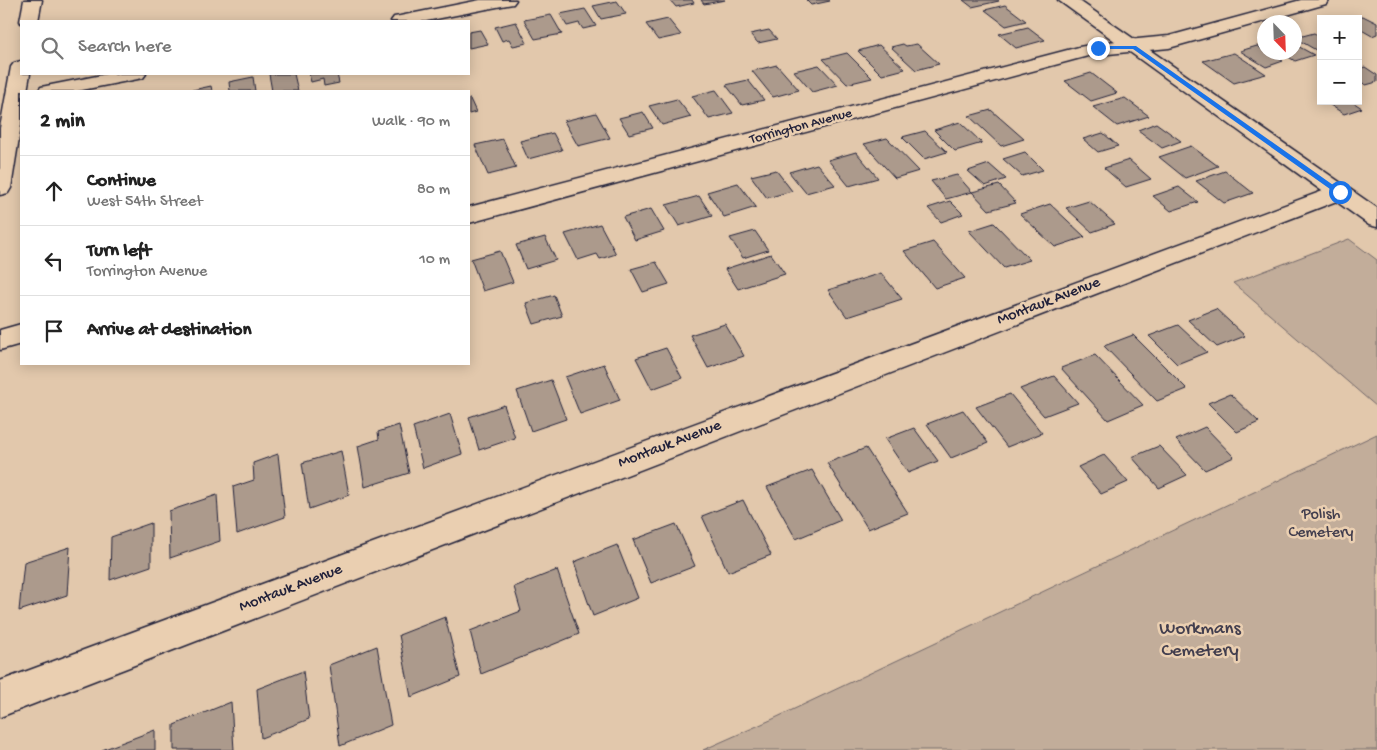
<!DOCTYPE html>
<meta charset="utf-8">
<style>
:root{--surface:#fff;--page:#f6f6f6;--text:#222;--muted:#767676;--line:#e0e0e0}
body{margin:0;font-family:"Gochi Hand",sans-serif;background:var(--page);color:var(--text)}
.controls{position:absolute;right:15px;top:15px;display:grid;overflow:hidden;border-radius:0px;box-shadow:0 2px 12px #0003}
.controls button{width:45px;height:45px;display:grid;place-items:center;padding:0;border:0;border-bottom:1px solid var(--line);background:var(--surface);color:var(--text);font:25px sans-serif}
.compass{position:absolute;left:1257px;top:15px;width:45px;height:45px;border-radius:50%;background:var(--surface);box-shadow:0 2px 12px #0003;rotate:157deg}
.stop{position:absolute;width:15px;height:15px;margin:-11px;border:4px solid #1a73e8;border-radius:50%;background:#fff}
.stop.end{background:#1a73e8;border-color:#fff;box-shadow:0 1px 5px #0008}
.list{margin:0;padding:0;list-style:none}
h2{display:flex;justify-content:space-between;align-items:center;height:65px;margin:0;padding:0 20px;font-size:21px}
h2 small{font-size:16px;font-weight:400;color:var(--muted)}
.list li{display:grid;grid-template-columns:32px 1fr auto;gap:15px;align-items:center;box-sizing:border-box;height:70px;padding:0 20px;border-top:1px solid var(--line)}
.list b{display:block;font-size:19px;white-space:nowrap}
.list p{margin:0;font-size:16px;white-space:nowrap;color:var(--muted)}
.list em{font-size:16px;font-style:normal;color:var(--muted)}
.icon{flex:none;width:28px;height:28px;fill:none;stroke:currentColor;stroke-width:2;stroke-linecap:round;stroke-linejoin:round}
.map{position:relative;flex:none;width:1377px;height:750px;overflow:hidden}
.search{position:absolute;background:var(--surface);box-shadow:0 2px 12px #0003;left:20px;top:20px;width:450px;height:55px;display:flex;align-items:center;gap:12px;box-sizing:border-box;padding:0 18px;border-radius:0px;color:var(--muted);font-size:19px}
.panel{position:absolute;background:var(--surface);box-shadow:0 2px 12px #0003;left:20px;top:90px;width:450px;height:275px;border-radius:0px}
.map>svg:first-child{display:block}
.green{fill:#c2ad9a;stroke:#72686a}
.building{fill:#ac9a8c;stroke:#22223b}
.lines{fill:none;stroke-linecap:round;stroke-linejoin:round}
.minor-casing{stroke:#22223b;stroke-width:3}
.tertiary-casing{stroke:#22223b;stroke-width:3}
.minor{fill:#eacfb1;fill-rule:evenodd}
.tertiary{fill:#eacfb1;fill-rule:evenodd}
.route{fill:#1a73e8}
.labels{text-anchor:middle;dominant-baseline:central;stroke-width:5;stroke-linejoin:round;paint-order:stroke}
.far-street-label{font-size:14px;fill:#22223b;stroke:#eacfb1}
.street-label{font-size:16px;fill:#22223b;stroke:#eacfb1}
.park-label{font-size:16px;fill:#423e4e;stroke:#eacfb1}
.near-park-label{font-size:19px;fill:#423e4e;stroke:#eacfb1}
</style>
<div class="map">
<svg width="1377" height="750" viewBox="0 0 1377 750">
<rect width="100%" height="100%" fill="#e2c8ac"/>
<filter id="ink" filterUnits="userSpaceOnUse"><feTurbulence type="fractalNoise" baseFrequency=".02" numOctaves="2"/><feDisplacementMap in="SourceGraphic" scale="10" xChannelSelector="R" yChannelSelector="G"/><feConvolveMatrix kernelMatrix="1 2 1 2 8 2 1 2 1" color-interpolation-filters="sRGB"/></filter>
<g filter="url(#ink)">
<path class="green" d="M1349,239l28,21v147l-144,-124z
M1377,434v316h-674l70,-31z"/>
<path class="building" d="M670,0h22l2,3 -18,4z
M701,0h24l-21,4z
M806,0h23l1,1 -19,4z
M963,0h35l1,1 -27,6z
M617,1l9,13 -25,5 -8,-13z
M1005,5l21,16 -20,5 -21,-16z
M585,9l11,17 -13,3 -4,-6 -12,3 -7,-12z
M551,15l11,19 -27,5 -11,-19z
M1363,16l14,7v11l-5,2 -14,-8v-9h-4z
M668,19l13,16 -23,5 -12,-16z
M516,22l11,21 -14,3 -4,-7 -7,2 -7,-14z
M1028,27l17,13 -29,8 -17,-14z
M480,30l8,14 -19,4v-16z
M769,30l8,9 -19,4 -8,-9z
M1314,33l7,4v16l-26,-15z
M903,44l3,2 11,-2 22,20 -23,6 -25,-23z
M1294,44l20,11 -19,6 -15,-9h14z
M879,45l26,24 -23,6 -24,-24z
M1257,46l7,4v2h5l14,9 -17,6 -26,-16z
M847,53l25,25 -25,6 -24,-25z
M1234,53l32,21 -32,9 -31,-22z
M777,65l22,25 -26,7 -21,-26z
M819,65l19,20 -26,7 -18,-21z
M1365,67l12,8v7l-11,3 -8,-5v-11z
M1091,73l26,20 -26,8 -26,-20z
M269,74h25l4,17h-26z
M309,74h28l2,9 -15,3 -1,-7 -12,3z
M253,77l2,14h-25l-1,-9z
M748,80l16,20 -22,5 -16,-20z
M211,86l1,5h-24z
M716,90l17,23 -24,6 -17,-23z
M1125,98l24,18 -32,10 -24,-19z
M469,99h1l6,13 -7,2z
M677,99l14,18 -29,8 -13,-19z
M1324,101h27l11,7 -18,6z
M991,110l33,29 -23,7 -32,-30z
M643,112l10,16 -24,6 -10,-16z
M596,113l14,25 -32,8 -14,-25z
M960,122l22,21 -27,8 -21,-21z
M1156,123l25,18 -19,7 -24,-18z
M925,131l22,21 -23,7 -22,-22z
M553,133l9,17 -34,9 -8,-18z
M1103,133l15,13 -20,6 -15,-13z
M887,138l32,33 -24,7 -31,-34z
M503,139l13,29 -28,7 -13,-30z
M1191,146l27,20 -33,12 -26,-21z
M856,152l22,26 -29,8 -21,-26z
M1025,152l18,18 -21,6 -19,-17z
M1129,160l22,19 -25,8 -22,-19z
M817,164l18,21 -29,8 -17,-21z
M989,164l17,15 -21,7 -17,-15z
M776,170l16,21 -25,7 -16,-22z
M1225,171l28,22 -29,10 -28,-22z
M957,175l15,17 -26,7 -15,-18z
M738,183l18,24 -32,10 -17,-25z
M999,185l17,18 -27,7 -17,-18z
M1179,187l19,15 -27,9 -18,-15z
M699,196l13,20 -33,10 -13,-21z
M950,201l13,13 -22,8 -13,-14z
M1089,201l26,23 -23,8 -26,-24z
M1050,204l35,33 -30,10 -35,-33z
M651,209l13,22 -29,9 -12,-23z
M994,223l36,37 -26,8 -35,-37z
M600,224l16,30 -16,5 -3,-5 -19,6 -13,-26z
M755,231l13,19 -25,8 -13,-20z
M545,237l11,23 -30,9 -10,-24z
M933,242l32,36 -30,10 -31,-37z
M500,251l13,31 -30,9 -12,-32z
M771,254l14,20 -47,15 -13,-20z
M656,262l13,22 -26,8 -12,-23z
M881,273l21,26 -55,18 -19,-27z
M554,295l8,21 -28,8 -8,-21z
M1216,309l29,27 -28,11 -29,-27z
M725,324l19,32 -36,12 -18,-33z
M1178,325l29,27 -30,12 -28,-28z
M1133,335l54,54 -30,12 -53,-55z
M666,348l16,30 -30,11 -16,-31z
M1095,355l48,50 -35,15 -47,-52z
M604,364l16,36 -40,14 -15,-37z
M1054,376l24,27 -34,13 -24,-27z
M551,380l15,39 -35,12 -14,-40z
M1010,394l32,39 -35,14 -31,-40z
M1230,394l29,28 -22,10 -29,-29z
M504,405l11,33 -36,12 -10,-33z
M963,410l25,33 -37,15 -24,-34z
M450,414l12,40 -39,14 -10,-41z
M399,425l10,48 -44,14 -7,-41 21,-7 -1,-7z
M1205,427l29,30 -29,13 -29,-30z
M914,428l24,33 -30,12 -23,-34z
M1159,446l28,29 -28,13 -27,-31z
M866,448l42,65 -40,16 -41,-66z
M341,451l8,44 -40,14 -7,-46z
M278,454l7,63 -48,17 -4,-47 21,-7 -1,-17z
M1104,455l24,27 -27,12 -23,-27z
M812,470l29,50 -45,19 -29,-52z
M217,495l3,46 -50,17 -1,-47z
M743,500l28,55 -43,17 -26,-56z
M151,523v43l-41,14 1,-43z
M676,524l19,42 -44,17 -18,-43z
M617,545l21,53 -45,18 -19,-54z
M70,547l-3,48 -48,16 5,-49z
M557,570l22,64 -98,40 -11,-43 51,-20 -7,-24z
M445,617l15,60 -49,20 -12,-62z
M377,646l14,79 -51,21 -11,-81z
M303,671l6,48 -48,19 -4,-49z
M231,702l3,48h-60v-25z
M155,730v20h-53z"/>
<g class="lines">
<g class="minor-casing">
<path id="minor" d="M24,0h18l-4,21h-17v2l-1,-2z
M480,0h36l-3,4 -6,1 -81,16h-35l3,-4 6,-1z
M1301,0h28l-3,4 -157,44 -81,8 -619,167v-16l610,-160 28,-5 62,-6z
M21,61v13h9l-3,17h-6v34l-10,63 -3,5 -8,2v-67l11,-61 3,-4z
M107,74h39l-3,4 -66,13h-39l3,-4z
M1339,185l8,2 3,5 -3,5 -1347,520v-36z
M21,324v20l-21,6v-20z"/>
</g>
<g class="tertiary-casing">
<path id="tertiary" d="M1058,0h20l299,208v19l-8,-2z"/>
</g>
<use href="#minor" class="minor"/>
<use href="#tertiary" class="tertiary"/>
</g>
</g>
<path class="route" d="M1098,46h38l207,146 -6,2 -204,-145h-37z"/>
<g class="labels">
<g class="far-street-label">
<text transform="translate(801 127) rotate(-15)">Torrington Avenue</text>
</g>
<g class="street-label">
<text transform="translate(1049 302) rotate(-21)">Montauk Avenue</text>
<text transform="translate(670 445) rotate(-21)">Montauk Avenue</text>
<text transform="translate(291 589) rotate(-21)">Montauk Avenue</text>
</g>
<g class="park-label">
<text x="1321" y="515">Polish<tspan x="1321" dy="18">Cemetery</tspan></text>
</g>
<g class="near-park-label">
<text x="1200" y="629">Workmans<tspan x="1200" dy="22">Cemetery</tspan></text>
</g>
</g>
</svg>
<div class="controls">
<button>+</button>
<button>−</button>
</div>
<svg class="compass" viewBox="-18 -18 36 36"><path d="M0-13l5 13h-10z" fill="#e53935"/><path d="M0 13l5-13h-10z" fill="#767676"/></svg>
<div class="stop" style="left:1340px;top:192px"></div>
<div class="stop end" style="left:1098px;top:48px"></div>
<div class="search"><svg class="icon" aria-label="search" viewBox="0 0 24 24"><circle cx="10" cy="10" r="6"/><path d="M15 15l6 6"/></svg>Search here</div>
<section class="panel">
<h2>2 min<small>Walk · 90 m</small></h2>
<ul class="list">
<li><svg class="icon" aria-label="ahead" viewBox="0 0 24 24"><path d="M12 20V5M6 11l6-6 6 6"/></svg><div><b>Continue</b><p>West 54th Street</p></div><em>80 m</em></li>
<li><svg class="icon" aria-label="left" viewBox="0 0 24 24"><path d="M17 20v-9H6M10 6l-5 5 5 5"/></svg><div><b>Turn left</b><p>Torrington Avenue</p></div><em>10 m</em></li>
<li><svg class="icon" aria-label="arrive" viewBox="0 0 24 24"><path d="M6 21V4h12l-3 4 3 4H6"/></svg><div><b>Arrive at destination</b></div></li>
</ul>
</section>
</div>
